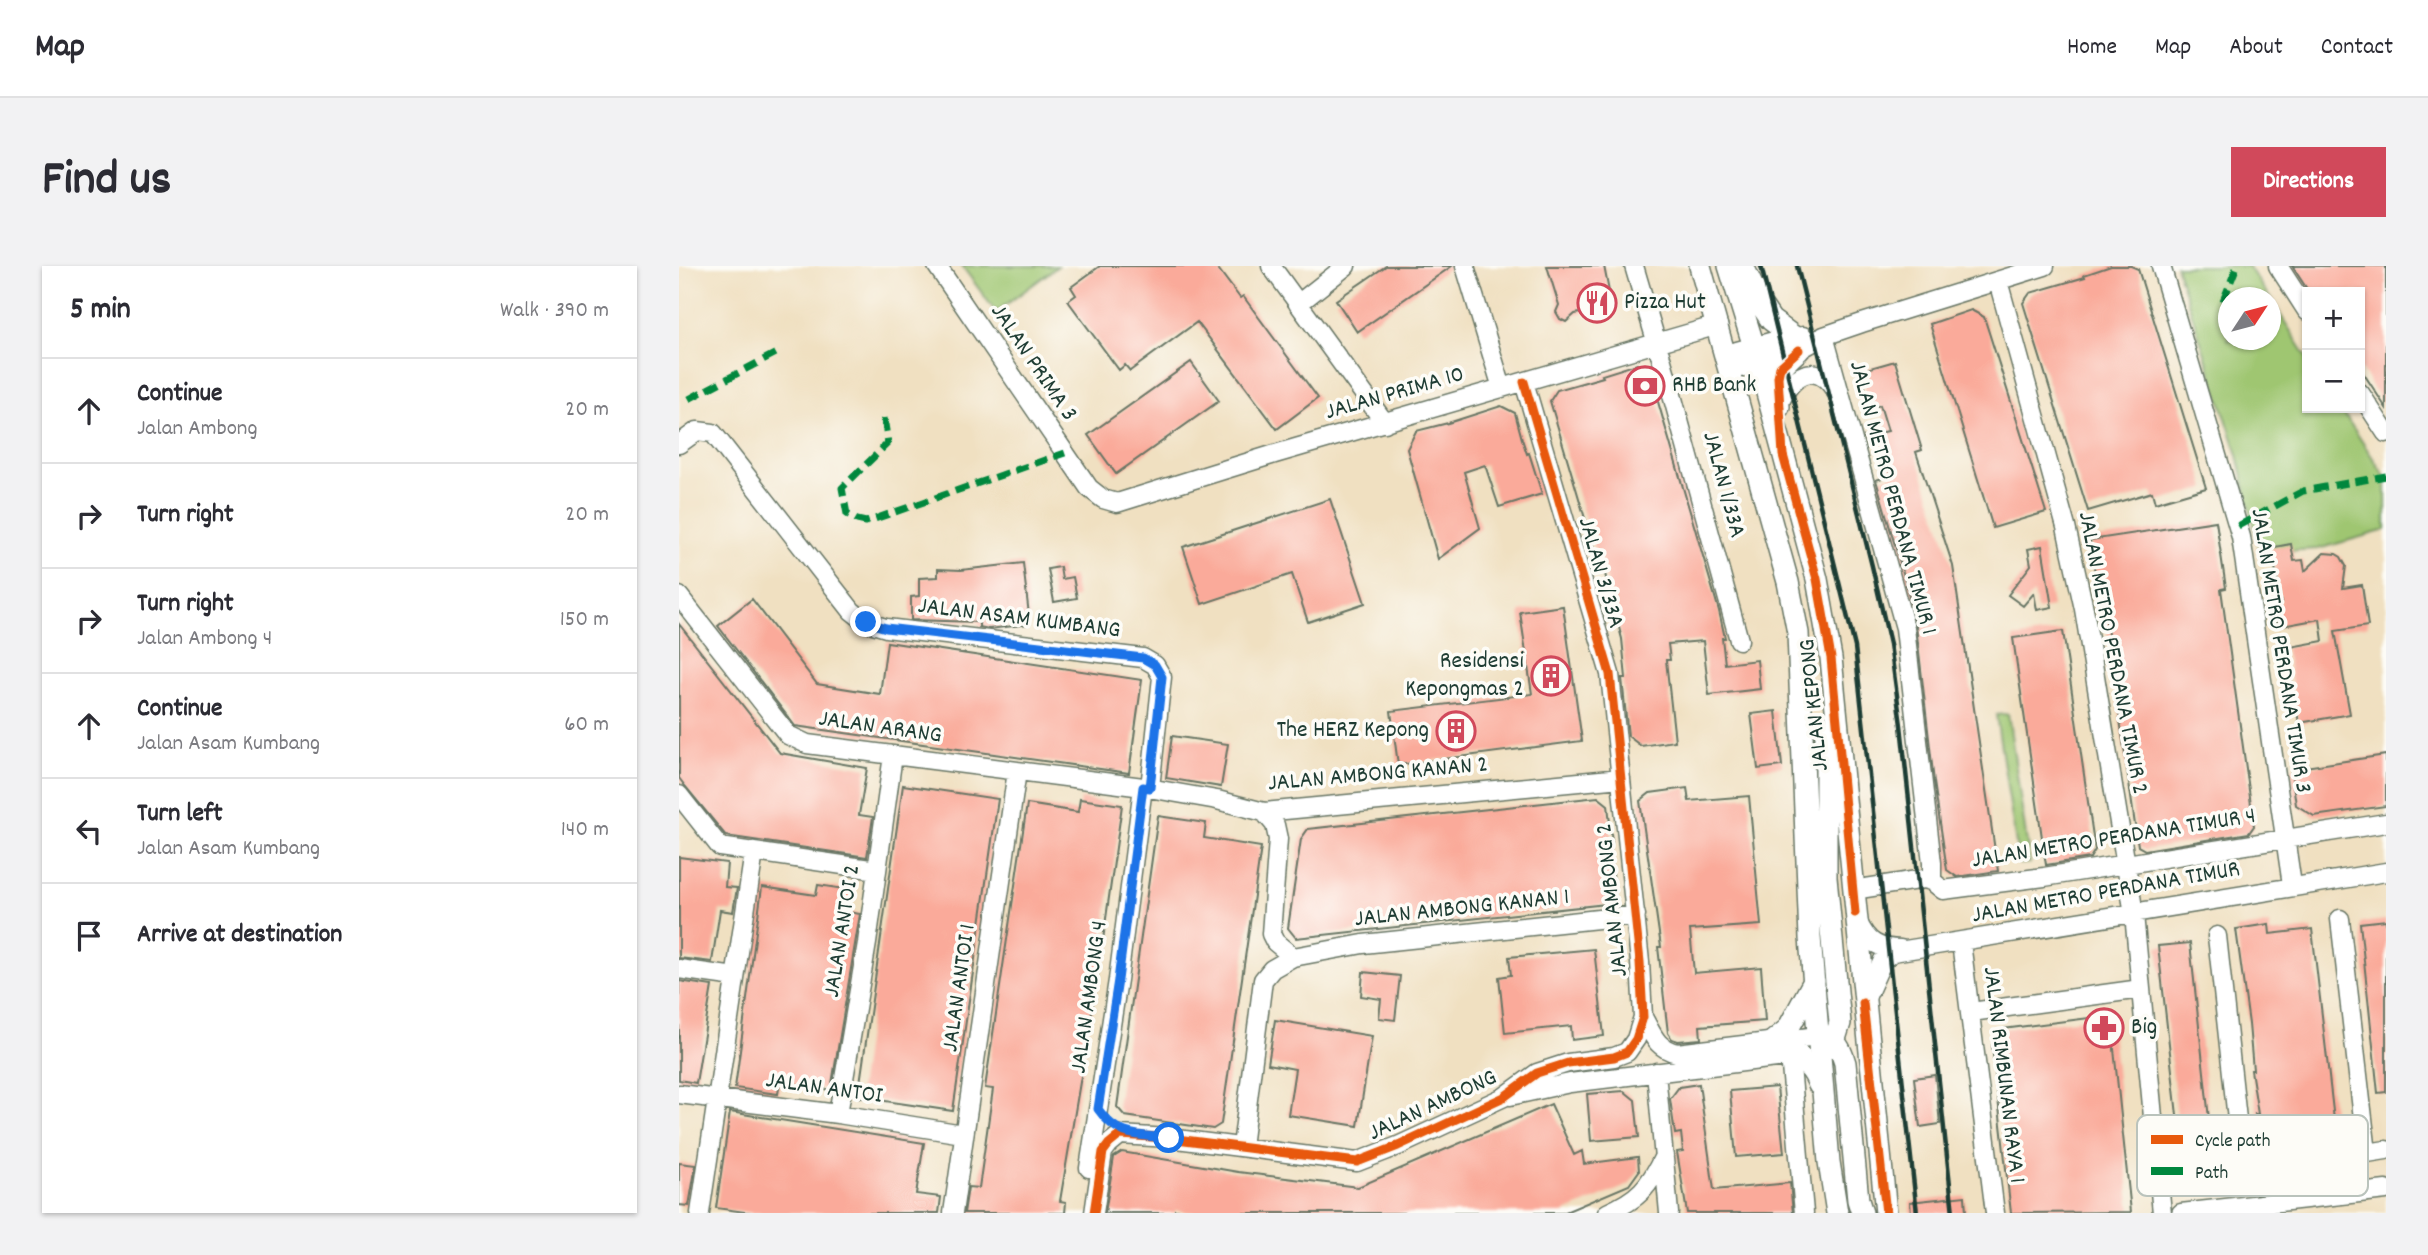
<!DOCTYPE html>
<meta charset="utf-8">
<style>
:root{--surface:#fff;--page:#f2f2f3;--text:#2b2b33;--muted:#7c7c81;--line:#e1e1e2;--accent:#d1495b}
body{margin:0;font-family:Dekko,sans-serif;background:var(--page);color:var(--text)}
.controls{position:absolute;right:21px;top:21px;display:grid;overflow:hidden;border-radius:0px;box-shadow:0 2px 5px #0004}
.controls button{width:63px;height:63px;display:grid;place-items:center;padding:0;border:0;border-bottom:2px solid var(--line);background:var(--surface);color:var(--text);font:35px sans-serif}
.compass{position:absolute;left:1539px;top:21px;width:63px;height:63px;border-radius:50%;background:var(--surface);box-shadow:0 2px 5px #0004;rotate:54deg}
.stop{position:absolute;width:21px;height:21px;margin:-16px;border:5px solid #1a73e8;border-radius:50%;background:#fff}
.stop.end{background:#1a73e8;border-color:#fff;box-shadow:0 2px 7px #0008}
.list{margin:0;padding:0;list-style:none}
h2{display:flex;justify-content:space-between;align-items:center;height:91px;margin:0;padding:0 28px;font-size:30px}
h2 small{font-size:23px;font-weight:400;color:var(--muted)}
.list li{display:grid;grid-template-columns:46px 1fr auto;gap:21px;align-items:center;box-sizing:border-box;height:105px;padding:0 28px;border-top:2px solid var(--line)}
.list b{display:block;font-size:26px;white-space:nowrap}
.list p{margin:0;font-size:23px;white-space:nowrap;color:var(--muted)}
.list em{font-size:23px;font-style:normal;color:var(--muted)}
.icon{flex:none;width:38px;height:38px;fill:none;stroke:currentColor;stroke-width:2;stroke-linecap:round;stroke-linejoin:round}
.map{position:relative;flex:none;width:1707px;height:947px;overflow:hidden;border-radius:0px}
header{display:flex;align-items:center;gap:42px;box-sizing:border-box;height:98px;padding:0 35px;background:var(--surface);border-bottom:2px solid var(--line)}
header strong{font-size:33px}
nav{display:flex;gap:38px;margin-inline-start:auto;font-size:24px}
.intro{display:flex;align-items:center;justify-content:space-between;box-sizing:border-box;height:168px;padding:0 42px}
h1{margin:0;font-size:49px}
.button{padding:18px 32px;border-radius:0px;background:var(--accent);color:#fff;font-size:24px;font-weight:700}
main{display:flex;gap:42px;padding:0 42px}
aside{flex:1;background:var(--surface);border-radius:0px;box-shadow:0 2px 5px #0004}
.map>svg:first-child{display:block}
.green{fill:#9fc671;stroke:#5f8252;stroke-width:2}
.building{fill:#faaa9a}
.lines{fill:none;stroke-linecap:round;stroke-linejoin:round}
.minor-casing{stroke:#687665;stroke-width:21}
.major-casing{stroke:#687665;stroke-width:24}
.minor{stroke:#fff;stroke-width:18}
.major{stroke:#fff;stroke-width:21}
.rail{stroke:#1f3d34;stroke-width:4.5}
.quiet{stroke:#00873e;stroke-width:7;stroke-dasharray:14 7;stroke-linecap:butt}
.cycleway-casing{stroke:#fdfcf7;stroke-width:13}
.cycleway{stroke:#e8590c;stroke-width:9}
.route{stroke:#1a73e8;stroke-width:9}
.labels{text-anchor:middle;dominant-baseline:central;stroke-width:7;stroke-linejoin:round;paint-order:stroke}
.poi-label{font-size:24px;fill:#1f3d34;stroke:#fdfcf7;text-anchor:start}
.street-label{font-size:24px;fill:#1f3d34;stroke:#fdfcf7}
.key{fill:#fdfcf7;stroke:#bac3bc;stroke-width:2}
.key-label{font-size:19px;fill:#1f3d34}
</style>
<header>
<strong>Map</strong>
<nav><a>Home</a><a>Map</a><a>About</a><a>Contact</a></nav>
</header>
<div class="intro"><h1>Find us</h1><a class="button">Directions</a></div>
<main>
<aside>
<h2>5 min<small>Walk · 390 m</small></h2>
<ul class="list">
<li><svg class="icon" aria-label="ahead" viewBox="0 0 24 24"><path d="M12 20V5M6 11l6-6 6 6"/></svg><div><b>Continue</b><p>Jalan Ambong</p></div><em>20 m</em></li>
<li><svg class="icon" aria-label="right" viewBox="0 0 24 24"><path d="M7 20v-9h11M14 6l5 5-5 5"/></svg><div><b>Turn right</b></div><em>20 m</em></li>
<li><svg class="icon" aria-label="right" viewBox="0 0 24 24"><path d="M7 20v-9h11M14 6l5 5-5 5"/></svg><div><b>Turn right</b><p>Jalan Ambong 4</p></div><em>150 m</em></li>
<li><svg class="icon" aria-label="ahead" viewBox="0 0 24 24"><path d="M12 20V5M6 11l6-6 6 6"/></svg><div><b>Continue</b><p>Jalan Asam Kumbang</p></div><em>60 m</em></li>
<li><svg class="icon" aria-label="left" viewBox="0 0 24 24"><path d="M17 20v-9H6M10 6l-5 5 5 5"/></svg><div><b>Turn left</b><p>Jalan Asam Kumbang</p></div><em>140 m</em></li>
<li><svg class="icon" aria-label="arrive" viewBox="0 0 24 24"><path d="M6 21V4h12l-3 4 3 4H6"/></svg><div><b>Arrive at destination</b></div></li>
</ul>
</aside>
<div class="map">
<svg width="1707" height="947" viewBox="0 0 1707 947">
<rect width="100%" height="100%" fill="#fdfcf7"/>
<filter id="ink" filterUnits="userSpaceOnUse"><feTurbulence type="fractalNoise" baseFrequency=".0143" numOctaves="2"/><feDisplacementMap in="SourceGraphic" scale="14" xChannelSelector="R" yChannelSelector="G"/><feConvolveMatrix kernelMatrix="1 2 1 2 8 2 1 2 1" color-interpolation-filters="sRGB"/></filter>
<filter id="wash" filterUnits="userSpaceOnUse"><feTurbulence type="fractalNoise" baseFrequency=".00686" numOctaves="4" result="noise"/><feDisplacementMap in="SourceGraphic" scale="28" xChannelSelector="R" yChannelSelector="G"/><feGaussianBlur stdDeviation="1.57" result="paint"/><feColorMatrix in="noise" values="0 0 0 0 0 0 0 0 0 0 0 0 0 0 0 0 0 1.4 0 .05"/><feComposite in="paint" operator="in"/></filter>
<g filter="url(#wash)">
<rect width="100%" height="100%" fill="#f0e0c1"/>
<path class="green" d="M283,0h96l-62,46z
M1497,0h72l21,31 -41,1v42h42l1,-40 36,57v51h33l46,70v52l-68,19 -58,3 -22,-97z
M1329,448l22,149 -11,1 -23,-149z"/>
<g id="blocks">
<path class="building" d="M421,0h116l24,32 3,-2 75,102 -41,31 -80,-107 -67,49 -5,-6 -6,5 -51,-69 8,-6 -5,-8z
M707,0h66l-95,66 -21,-32z
M868,0h57l8,41 -37,7 -9,8 -6,-3 -4,-7 3,-7z
M1432,0h20l7,3 68,219 -51,15 -3,-11 -64,19 -65,-208 7,-10 55,-16 -1,-2z
M1613,0h94v142l-26,-40v-76h-51z
M1292,44l13,7 62,195 -53,16 -63,-204z
M1216,95l27,89 -6,2 37,114 45,305 -41,6 -10,-7 -13,-88 -18,-156 -12,-50 -28,-96 16,-5 -13,-42 9,-2 -8,-26 -9,3 -11,-37z
M512,96l28,39 -103,73 -28,-39z
M958,98l12,7 70,240 6,27h-3l3,26 32,-4 3,29 -51,6 -6,-54 -35,3 2,16h-4l9,81 -34,5 -13,-10 -6,-58h4l-4,-39 -23,-88 -4,1 -45,-151 7,-11 46,-13 -1,-2z
M822,140l14,7 7,26 5,15 2,-1 13,41 -43,13 -14,-42 -21,7 16,56 -42,31 -31,-110 9,-18 32,-8z
M651,233l35,104 -57,19 -16,-48 -90,30 -19,-57z
M1537,255l10,67 -5,1 33,237 -5,7 -104,17 -7,-4 -34,-239h-4l-10,-67z
M1612,278l3,17 9,-1 2,11 19,-18 12,1 5,3 5,9 -3,22 19,-3 6,41 -33,5 15,83 -51,9 -14,-75 38,-7 -3,-22 -43,8 -4,-23 8,-1 -7,-42 -2,1 -3,-14z
M1363,280l10,61 -15,3 -3,-17 -11,13 -15,-11 23,-30 -3,-16z
M344,297l7,61 -41,5 -10,-2v-5l-68,-2v-23l8,-1v-18l19,-1v-8l23,1z
M381,301l2,12 11,-2 4,21 -23,4 -6,-33z
M73,333l65,85 63,10 7,-52 255,38 -13,93 -334,-47 -77,-100z
M884,340l19,135 -184,24 -7,-54 141,-17 -12,-82z
M0,358l101,129 87,15 -8,47 14,2 -6,40 -141,-21 -41,-50 -6,-8z
M1384,365l32,219 -5,8 -44,7 -33,-227z
M1097,445l6,55 -24,3 -7,-55z
M493,470l56,8 -7,43 -55,-9z
M1707,489v51l-72,10 -18,-11 -5,-36z
M224,519l95,14 -45,312 -95,-14z
M1008,522l2,13 60,-5 12,129 -71,5 4,43 67,-6 4,54 -65,5 1,13 -23,2 -6,-2 -4,-6 -10,-86h3l-21,-146 10,-8z
M919,531l10,8 4,38 -2,1 5,50 -9,10 -310,34 -8,-10 13,-89 7,-10z
M401,533l42,6 -24,170 -38,226 6,1 -1,11h-101l4,-26 11,1 14,-99 -8,-1 42,-284 51,8z
M479,550l48,7 -2,15 57,9 -40,277 -8,5 -88,-13 -8,-9z
M0,591l48,6 -2,24 12,1 -4,24 -13,-2 -8,52 -33,-4z
M139,619l33,5 -3,22 12,2 -29,176 -51,-8 -2,12 -43,-6 27,-201 54,8z
M1707,654v172l-8,1 -18,-170z
M1590,658l1,10 42,-5 25,217 -75,12 -7,-44h3l-7,-44h2l-4,-46 -13,-95z
M1511,677l23,213 -31,4 -24,-214z
M915,683l10,87 -32,4 -1,-14 -66,7 -6,-56 12,-2 -2,-18z
M684,706l37,4 -5,44 -16,-2 2,-19 -20,-3z
M0,715l33,5 -16,97 -17,-3z
M1418,751l15,13 19,182 -120,1 -19,-168 11,-16z
M596,754l97,16 -14,90 -70,-11 7,-46 -27,-5z
M1256,809l5,49 -20,3 -6,-49z
M1020,818l15,106 76,-7 3,30h-106l-10,-61 6,-1 -2,-18 -6,1 -5,-35 9,-12z
M1098,821l7,66 -48,4 -6,-66z
M945,825l11,9 4,37 -48,4 -4,-47z
M872,838l23,51 8,-4 2,13 54,-7 1,14 -10,14 -66,28h-369l-19,-3v3h-70l9,-56 8,-5 116,20 120,15z
M51,846l194,31 -8,51 25,3 -2,16h-187l-36,-5z
M0,897l17,2 -7,41 -10,-1z
M1286,930l1,17h-55l-1,-11z"/>
</g>
</g>
<g filter="url(#ink)">
<use href="#blocks" fill-opacity="0" stroke="#687665" stroke-width="2"/>
<g class="lines">
<g class="minor-casing">
<path id="minor" d="M258,0l152,222 14,11 14,4 158,-49 443,-129
M592,0l114,157
M786,0l37,122
M955,0l38,129 67,245
M1482,0l80,271 51,348
M1599,0l29,45
M1319,15l68,246 18,82 50,305 28,299
M619,38l48,-38
M1145,70l81,292 27,235v18
M1047,88l52,-14 25,-4
M1052,105l68,-21 25,-14 38,-13 183,-57
M1681,127l26,40
M1100,138c13,-29 37,-46 57,-12
M0,178l18,-13 16,2 139,178 14,11 20,6 257,30 12,7 7,12 -12,111
M0,330l109,139 19,9 336,43 74,13 47,12 357,-34
M0,529l41,52 157,23
M585,546l11,13 3,14 -7,95 4,8 18,15
M1174,624l71,-11 8,2 11,9 101,-13 342,-54
M1661,653l27,234
M1179,656c9,21 21,27 43,27
M1538,670l23,211 10,20 11,3 125,-20
M1282,676l34,271
M0,703l56,8
M1186,734l18,-40 10,-8 493,-80
M1292,746l170,-23
M964,751c10,18 13,31 34,36l141,-17
M1111,789l14,158
M977,806l13,141
M0,828l159,20 125,20
M831,830l60,-13 231,-28
M159,848l29,-171 26,-188
M563,881l21,-167 9,-11 21,-12 70,-13 273,-29
M410,902l29,-188 25,-193
M21,947l54,-361
M274,947l64,-442
M415,947l9,-61 6,-8 11,-9 49,3 188,24 41,-16 106,-49 33,-24 31,-10 46,-6 13,-5 9,-13 7,-22 -3,-55 -30,-288 -86,-292
M928,947c32,-14 42,-26 57,-57
M1502,947l205,-23"/>
</g>
<g class="major-casing">
<path id="major" d="M1021,0l88,316 10,51 12,305 19,224 8,51
M1050,0l30,97 58,216 14,79 55,555
M1064,0l18,39 10,15 23,17
M1100,141c-2,-32 -6,-35 20,-57
M1145,771c13,3 17,13 21,26l13,137 4,13
M1093,776l16,-13 26,-48
M1141,787l14,-11 6,-19 -14,-146v-147
M1111,789c16,8 23,13 29,30"/>
</g>
<use href="#minor" class="minor"/>
<use href="#major" class="major"/>
<path class="rail" d="M1082,0l94,381 62,566
M1118,0l75,300 18,78 11,81 52,488"/>
<path class="quiet" d="M1544,35l14,-35
M10,133l89,-47
M205,152l4,25 -46,45 5,26 10,6 9,2 199,-69
M1559,260l65,-35 83,-15"/>
<g class="cycleway-casing">
<path id="cycleway" d="M1120,84l-19,17 -2,10 5,78 34,124 14,79 24,255
M1184,737l23,210
M415,947l9,-61 6,-8 11,-9 49,3 188,24 41,-16 106,-49 33,-24 31,-10 46,-6 13,-5 9,-13 7,-22 -3,-55 -30,-288 -86,-292"/>
</g>
<use href="#cycleway" class="cycleway"/>
</g>
</g>
<g class="lines" filter="url(#ink)">
<path class="route" d="M187,356l20,6 257,30 12,7 7,12 -12,111 -7,-1 -25,193 -20,129c20,29 39,26 71,29"/>
</g>
<defs>
<g id="restaurant-ring" transform="scale(2.0125)"><circle r="9.5" fill="#fdfcf7" stroke="#d1495b" stroke-width="1.5"/><path d="M-5-6h1v4h1v-4h1v4h1v-4h1v5L-1.5 .5V6h-2V.5L-5-1ZM5-6V6H3V1.5H1.5Q1.5-4 5-6Z" fill="#d1495b"/></g>
<g id="bank-ring" transform="scale(2.0125)"><circle r="9.5" fill="#fdfcf7" stroke="#d1495b" stroke-width="1.5"/><path d="M-6-4H6V4H-6ZM0-2.3a2.3 2.3 0 1 0 0 4.6a2.3 2.3 0 1 0 0-4.6Z" fill="#d1495b"/></g>
<g id="building-ring" transform="scale(2.0125)"><circle r="9.5" fill="#fdfcf7" stroke="#d1495b" stroke-width="1.5"/><path d="M-4-6H4V6H1V3H-1V6H-4ZM-2.5-4.3h1.7v1.8h-1.7ZM.8-4.3h1.7v1.8H.8ZM-2.5-1h1.7V.8h-1.7ZM.8-1h1.7V.8H.8Z" fill="#d1495b"/></g>
<g id="pharmacy-ring" transform="scale(2.0125)"><circle r="9.5" fill="#fdfcf7" stroke="#d1495b" stroke-width="1.5"/><path d="M-2-6h4v4h4v4h-4v4h-4v-4h-4v-4h4Z" fill="#d1495b"/></g>
</defs>
<g fill-rule="evenodd">
<use href="#restaurant-ring" x="918" y="37"/>
<use href="#bank-ring" x="966" y="120"/>
<use href="#building-ring" x="872" y="410"/>
<use href="#building-ring" x="777" y="465"/>
<use href="#pharmacy-ring" x="1425" y="762"/>
</g>
<g class="labels">
<g class="poi-label">
<text x="945" y="37">Pizza Hut</text>
<text x="993" y="120">RHB Bank</text>
<text x="845" y="396" text-anchor="end">Residensi<tspan x="845" dy="28">Kepongmas 2</tspan></text>
<text x="750" y="465" text-anchor="end">The HERZ Kepong</text>
<text x="1452" y="762">Big</text>
</g>
<g class="street-label">
<text transform="translate(354 97) rotate(56)">JALAN PRIMA 3</text>
<text transform="translate(716 128) rotate(-16)">JALAN PRIMA 10</text>
<text transform="translate(1044 219) rotate(75)">JALAN 1/33A</text>
<text transform="translate(1213 232) rotate(75)">JALAN METRO PERDANA TIMUR 1</text>
<text transform="translate(921 307) rotate(74)">JALAN 3/33A</text>
<text transform="translate(340 353) rotate(7)">JALAN ASAM KUMBANG</text>
<text transform="translate(1601 385) rotate(81)">JALAN METRO PERDANA TIMUR 3</text>
<text transform="translate(1433 387) rotate(79)">JALAN METRO PERDANA TIMUR 2</text>
<text transform="translate(1136 439) rotate(-96)">JALAN KEPONG</text>
<text transform="translate(201 462) rotate(8)">JALAN ARANG</text>
<text transform="translate(699 509) rotate(-5)">JALAN AMBONG KANAN 2</text>
<text transform="translate(1435 573) rotate(-9)">JALAN METRO PERDANA TIMUR 4</text>
<text transform="translate(1427 627) rotate(-10)">JALAN METRO PERDANA TIMUR</text>
<text transform="translate(934 634) rotate(-96)">JALAN AMBONG 2</text>
<text transform="translate(783 643) rotate(-6)">JALAN AMBONG KANAN 1</text>
<text transform="translate(164 665) rotate(-81)">JALAN ANTOI 2</text>
<text transform="translate(281 722) rotate(-82)">JALAN ANTOI 1</text>
<text transform="translate(411 731) rotate(-82)">JALAN AMBONG 4</text>
<text transform="translate(1324 809) rotate(83)">JALAN RIMBUNAN RAYA 1</text>
<text transform="translate(145 823) rotate(8)">JALAN ANTOI</text>
<text transform="translate(754 840) rotate(-25)">JALAN AMBONG</text>
</g>
</g>
<rect x="1458" y="849" width="231" height="81" rx="10" class="key"/>
<rect x="1472" y="869" width="32" height="9" fill="#e8590c"/>
<rect x="1472" y="901" width="32" height="8" fill="#00873e"/>
<g class="key-label">
<text x="1516" y="880">Cycle path</text>
<text x="1516" y="912">Path</text>
</g>
</svg>
<div class="controls">
<button>+</button>
<button>−</button>
</div>
<svg class="compass" viewBox="-18 -18 36 36"><path d="M0-13l5 13h-10z" fill="#e53935"/><path d="M0 13l5-13h-10z" fill="#7c7c81"/></svg>
<div class="stop" style="left:490px;top:872px"></div>
<div class="stop end" style="left:187px;top:356px"></div>
</div>
</main>
